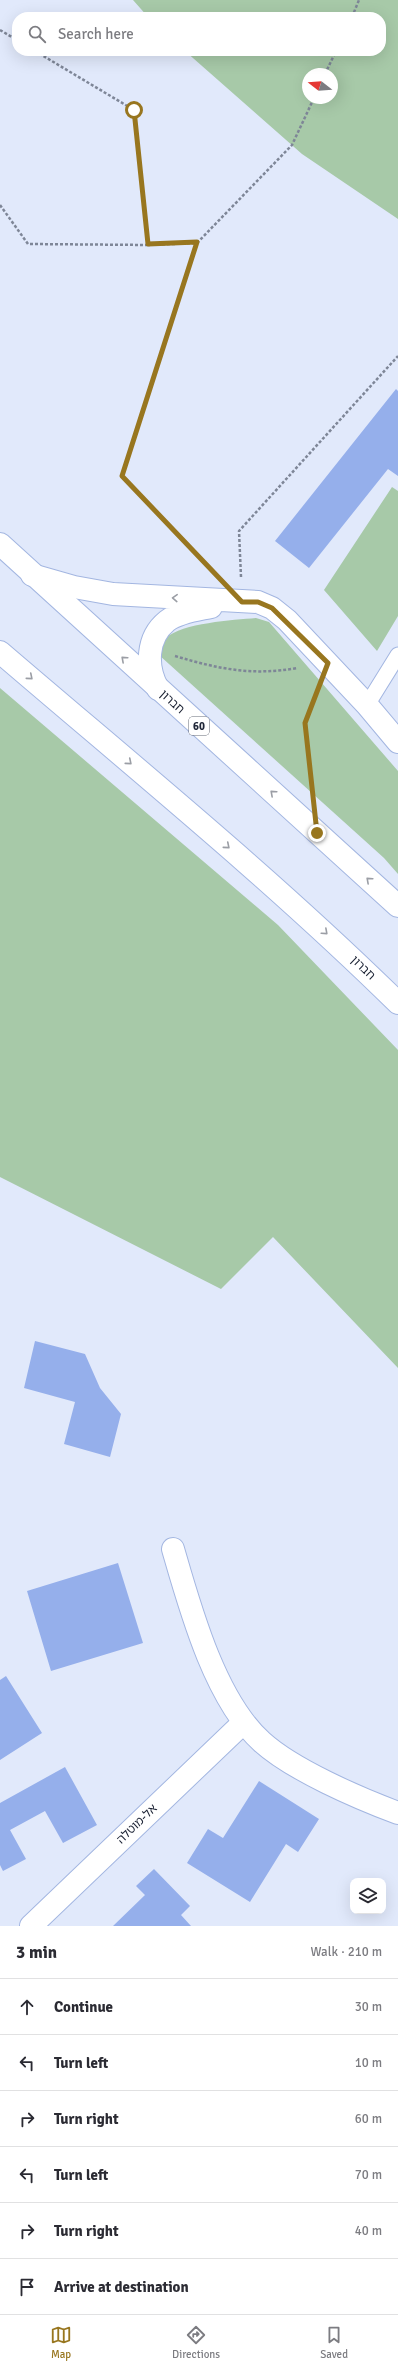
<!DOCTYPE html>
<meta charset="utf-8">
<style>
:root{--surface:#fff;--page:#f7f7f7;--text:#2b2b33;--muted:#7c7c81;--line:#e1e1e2;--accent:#98761f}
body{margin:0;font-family:Signika,"Noto Sans Hebrew",sans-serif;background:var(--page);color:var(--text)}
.controls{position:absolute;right:12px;bottom:12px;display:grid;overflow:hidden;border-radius:8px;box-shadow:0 4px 16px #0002}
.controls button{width:36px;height:36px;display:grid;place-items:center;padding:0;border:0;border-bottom:1px solid var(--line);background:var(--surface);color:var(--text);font:20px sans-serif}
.compass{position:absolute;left:302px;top:68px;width:36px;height:36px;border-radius:50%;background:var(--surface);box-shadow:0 4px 16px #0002;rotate:287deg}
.stop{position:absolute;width:12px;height:12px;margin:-9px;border:3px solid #98761f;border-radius:50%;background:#fff}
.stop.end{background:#98761f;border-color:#fff;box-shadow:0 1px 4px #0008}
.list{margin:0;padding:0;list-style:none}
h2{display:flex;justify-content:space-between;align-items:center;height:52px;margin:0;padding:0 16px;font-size:17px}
h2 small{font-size:13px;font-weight:400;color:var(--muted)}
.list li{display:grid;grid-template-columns:26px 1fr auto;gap:12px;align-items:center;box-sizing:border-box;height:56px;padding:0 16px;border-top:1px solid var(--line)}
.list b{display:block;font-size:15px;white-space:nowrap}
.list em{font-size:13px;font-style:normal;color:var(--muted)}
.icon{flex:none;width:22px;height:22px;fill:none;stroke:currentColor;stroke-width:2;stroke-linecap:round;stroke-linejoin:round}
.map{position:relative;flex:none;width:398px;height:1926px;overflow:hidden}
.search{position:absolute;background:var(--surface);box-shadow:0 4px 16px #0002;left:12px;right:12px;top:12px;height:44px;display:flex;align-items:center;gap:10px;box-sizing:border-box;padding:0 14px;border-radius:16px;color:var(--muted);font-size:15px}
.sheet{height:388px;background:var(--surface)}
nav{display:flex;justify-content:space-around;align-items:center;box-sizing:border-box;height:56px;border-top:1px solid var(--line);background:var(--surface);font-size:11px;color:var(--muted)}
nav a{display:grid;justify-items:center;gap:2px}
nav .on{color:var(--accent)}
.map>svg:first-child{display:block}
.green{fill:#a7c9a8;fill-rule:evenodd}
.building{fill:#95afeb}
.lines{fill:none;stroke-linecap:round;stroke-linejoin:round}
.lane-casing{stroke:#a3b6e1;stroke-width:17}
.street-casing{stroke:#a3b6e1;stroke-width:24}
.highway-casing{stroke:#a3b6e1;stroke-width:24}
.path{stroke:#7e8697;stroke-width:2.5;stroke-dasharray:3 2;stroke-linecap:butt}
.lane{stroke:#fff;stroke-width:15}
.street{stroke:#fff;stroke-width:22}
.highway{stroke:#fff;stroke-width:22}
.oneway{stroke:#9b9ea5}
.route{stroke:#98761f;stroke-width:5}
.labels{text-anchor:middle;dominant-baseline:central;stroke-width:3;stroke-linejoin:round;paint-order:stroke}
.shield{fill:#fff;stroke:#636874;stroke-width:1}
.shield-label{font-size:11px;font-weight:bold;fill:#202738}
.street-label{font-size:12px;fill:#202738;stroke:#fff}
</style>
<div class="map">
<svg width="398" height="1926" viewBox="0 0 398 1926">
<rect width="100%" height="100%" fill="#e1e9fb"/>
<path class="green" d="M133,0h265v219l-96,-65 -117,-103h196v-34h-233zM308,74h24v24h-24z
M392,487l6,4v125l-21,35 -53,-61z
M256,618l13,4 129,149v103l-14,-16 -225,-203c2,-5 3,-14 7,-17 16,-15 67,-18 90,-20z
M0,688l278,237 120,125v318l-125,-131 -52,52 -221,-112z"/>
<path class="building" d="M396,389l2,2v85l-10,-7 -79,99 -34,-27z
M35,1341l50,13 15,34 21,26 -11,43 -46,-13 11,-42 -51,-14z
M118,1563l25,80 -92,28 -24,-80z
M6,1676l36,57 -42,27v-80z
M65,1767l32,58 -34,18 -18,-32 -35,19 16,29 -23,12 -3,-6v-62z
M259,1781l60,38 -21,33 -12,-8 -36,58 -63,-39 21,-34 15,9z
M154,1869l36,37 -9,9 10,11h-78l32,-31 -9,-9z"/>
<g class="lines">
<g class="lane-casing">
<path id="lane" d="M367,705l31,-50"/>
</g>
<g class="street-casing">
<path id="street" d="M32,575l42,12 39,7 145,8 14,6 15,12 80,85 31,37
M158,689c-12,-22 -12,-51 9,-68 12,-9 30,-11 44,-14
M173,1549c17,59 42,151 89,193 31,28 96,56 136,71
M31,1926l212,-203"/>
</g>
<g class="highway-casing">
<path id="highway" d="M0,544l398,362
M0,652c134,115 272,227 398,351"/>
</g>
<path class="path" d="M352,17l7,-17
M0,30l17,10
M35,51l99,59 14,135 49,-2 -75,233 93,98
M325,74l11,-23
M0,205l28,39 120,1
M197,243l95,-98 22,-47
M241,577l-2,-46 159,-175
M175,656c44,13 77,20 122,12
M313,795l-8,-72 13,-34"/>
<use href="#lane" class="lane"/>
<use href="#street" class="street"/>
<use href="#highway" class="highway"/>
</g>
<defs><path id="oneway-chevron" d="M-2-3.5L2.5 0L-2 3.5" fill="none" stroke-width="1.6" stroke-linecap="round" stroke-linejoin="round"/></defs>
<g class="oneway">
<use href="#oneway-chevron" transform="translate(175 598) rotate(-177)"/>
<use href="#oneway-chevron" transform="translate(124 659) rotate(-138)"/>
<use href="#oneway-chevron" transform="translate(30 677) rotate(40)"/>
<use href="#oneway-chevron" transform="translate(129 762) rotate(40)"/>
<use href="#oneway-chevron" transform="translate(273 793) rotate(-138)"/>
<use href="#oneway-chevron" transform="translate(227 846) rotate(40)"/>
<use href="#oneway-chevron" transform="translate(369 880) rotate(-138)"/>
<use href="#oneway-chevron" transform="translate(325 932) rotate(42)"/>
</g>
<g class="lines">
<path class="route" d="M134,110l14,134 49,-2 -75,234 120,126h16l14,6 56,55 -23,60 12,110"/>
</g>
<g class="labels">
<rect class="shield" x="189" y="717" width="20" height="18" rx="3"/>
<g class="shield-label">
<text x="199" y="726">60</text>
</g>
<g class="street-label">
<text transform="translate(172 702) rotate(42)">חברון</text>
<text transform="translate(363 968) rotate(44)">חברון</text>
<text transform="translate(137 1824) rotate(-44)">אל-מוטלה</text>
</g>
</g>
</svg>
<div class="controls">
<button><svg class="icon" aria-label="layers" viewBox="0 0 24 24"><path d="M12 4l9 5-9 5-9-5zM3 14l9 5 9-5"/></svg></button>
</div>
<svg class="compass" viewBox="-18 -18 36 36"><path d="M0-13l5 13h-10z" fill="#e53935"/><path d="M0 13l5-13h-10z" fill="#7c7c81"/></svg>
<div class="stop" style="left:134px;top:110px"></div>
<div class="stop end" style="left:317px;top:833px"></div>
<div class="search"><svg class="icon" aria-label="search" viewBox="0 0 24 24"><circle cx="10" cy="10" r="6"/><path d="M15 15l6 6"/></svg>Search here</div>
</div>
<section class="sheet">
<h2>3 min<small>Walk · 210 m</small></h2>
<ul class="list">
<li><svg class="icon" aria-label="ahead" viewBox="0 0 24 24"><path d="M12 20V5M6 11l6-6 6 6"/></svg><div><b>Continue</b></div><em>30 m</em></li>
<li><svg class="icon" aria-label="left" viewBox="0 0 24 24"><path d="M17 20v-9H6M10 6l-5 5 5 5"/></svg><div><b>Turn left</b></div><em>10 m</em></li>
<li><svg class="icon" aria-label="right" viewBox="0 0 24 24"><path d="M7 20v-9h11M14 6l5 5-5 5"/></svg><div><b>Turn right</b></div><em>60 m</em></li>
<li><svg class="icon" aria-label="left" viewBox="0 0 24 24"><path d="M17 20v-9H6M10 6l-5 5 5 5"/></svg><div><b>Turn left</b></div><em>70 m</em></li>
<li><svg class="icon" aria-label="right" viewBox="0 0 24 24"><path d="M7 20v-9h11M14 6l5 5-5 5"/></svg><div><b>Turn right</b></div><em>40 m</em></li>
<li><svg class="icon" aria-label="arrive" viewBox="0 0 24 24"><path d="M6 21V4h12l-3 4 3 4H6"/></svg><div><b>Arrive at destination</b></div></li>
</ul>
</section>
<nav>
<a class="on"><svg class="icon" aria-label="map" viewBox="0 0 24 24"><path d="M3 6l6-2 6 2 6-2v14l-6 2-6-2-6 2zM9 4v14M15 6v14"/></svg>Map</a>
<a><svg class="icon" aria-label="directions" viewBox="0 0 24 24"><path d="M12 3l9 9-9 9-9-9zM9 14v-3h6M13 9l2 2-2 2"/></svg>Directions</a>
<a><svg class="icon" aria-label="saved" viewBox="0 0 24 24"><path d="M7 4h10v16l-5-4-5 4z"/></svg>Saved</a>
</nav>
